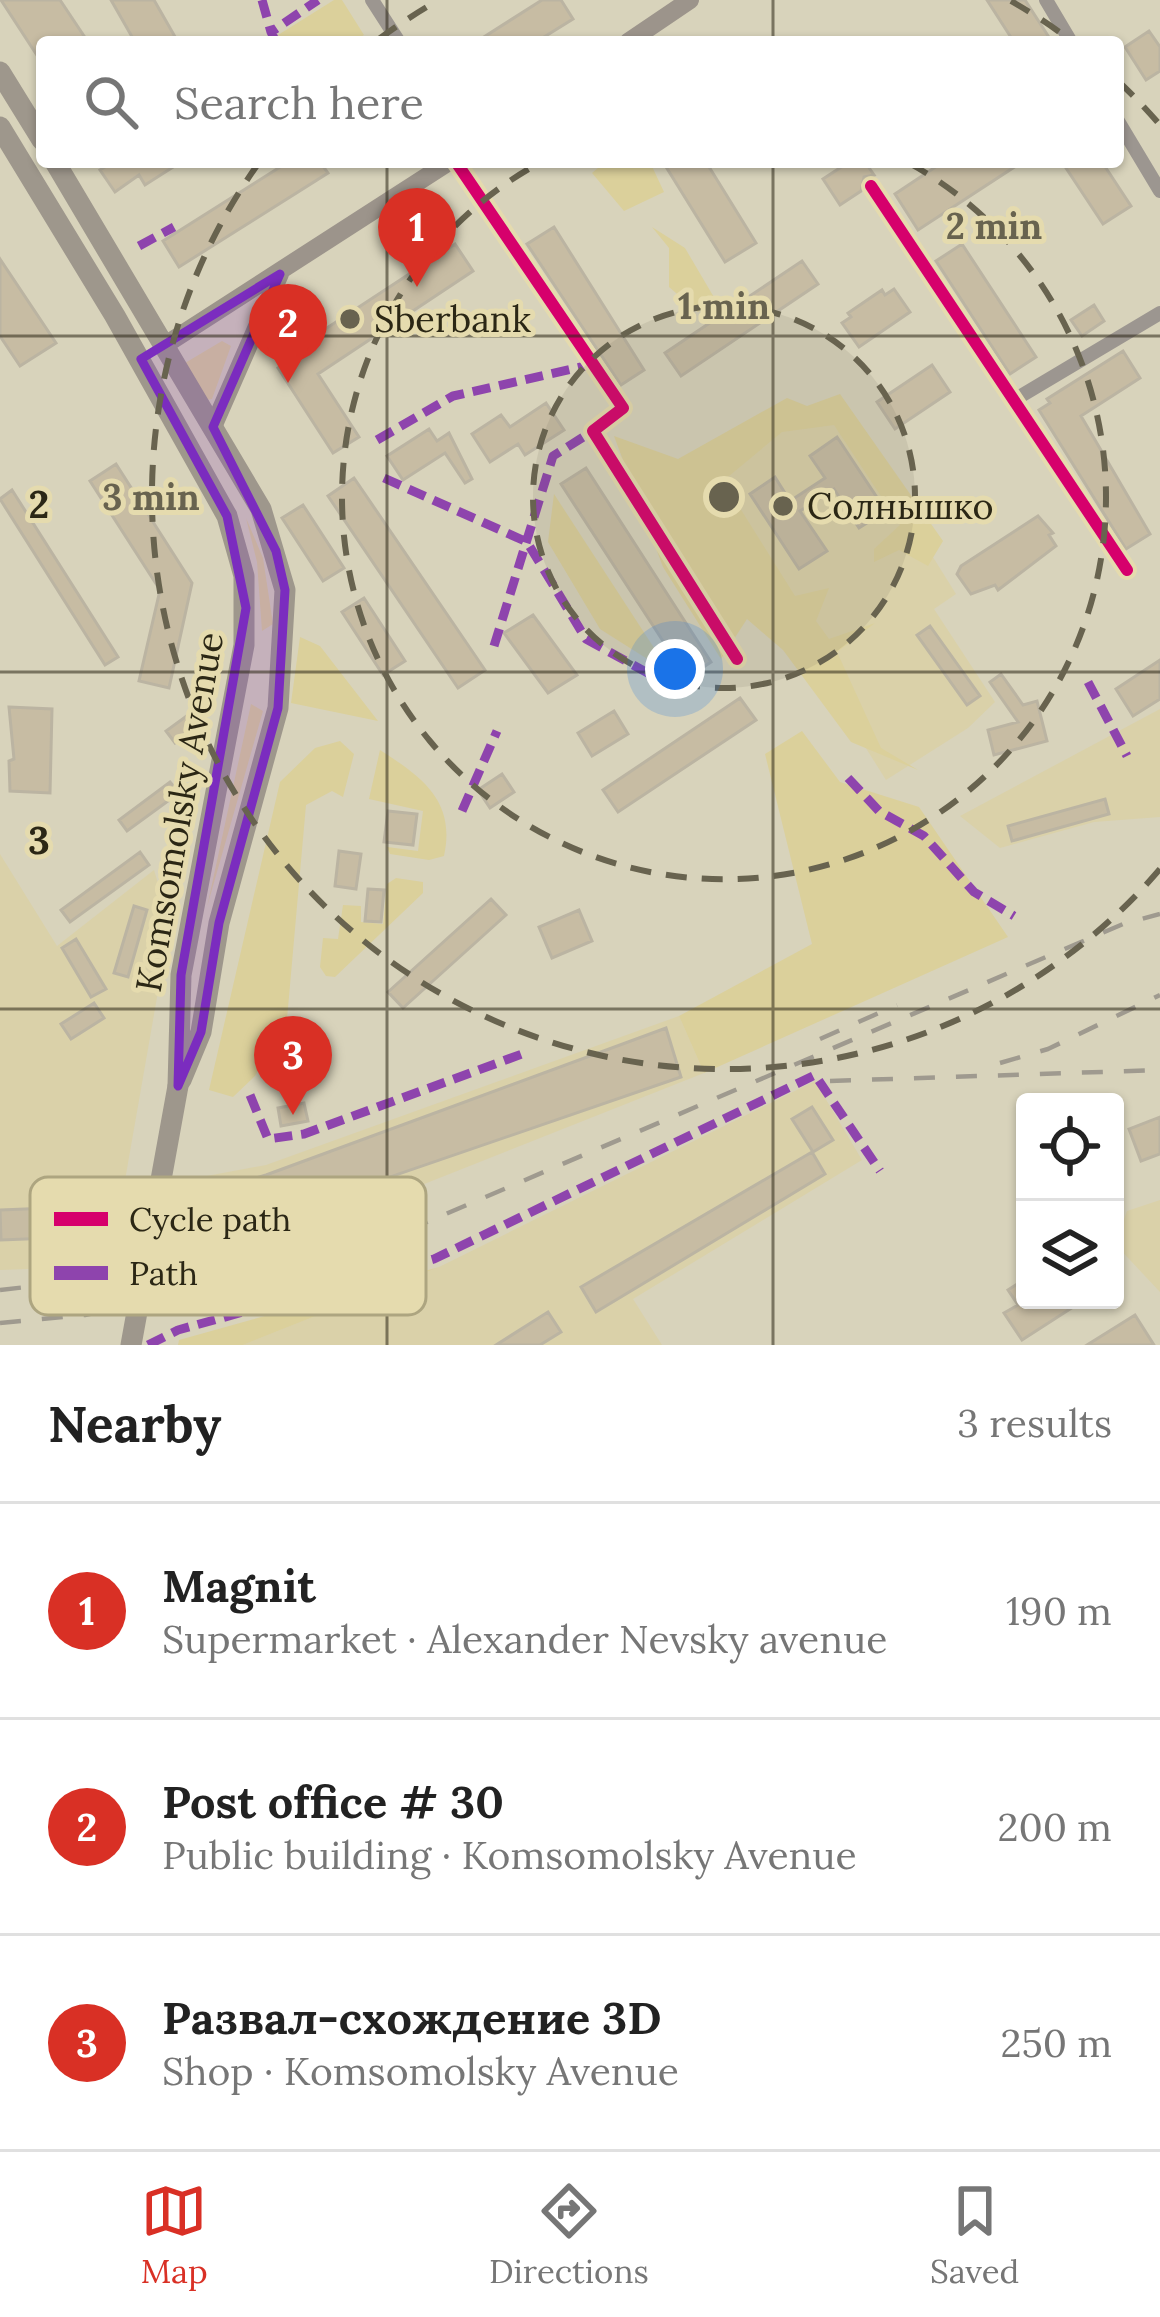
<!DOCTYPE html>
<meta charset="utf-8">
<style>
:root{--surface:#fff;--page:#f6f6f6;--text:#222;--muted:#767676;--line:#e0e0e0;--accent:#d93025}
body{margin:0;font-family:Lora,serif;background:var(--page);color:var(--text)}
.controls{position:absolute;right:36px;bottom:36px;display:grid;overflow:hidden;border-radius:12px;box-shadow:0 3px 9px #0004}
.controls button{width:108px;height:108px;display:grid;place-items:center;padding:0;border:0;border-bottom:3px solid var(--line);background:var(--surface);color:var(--text);font:60px sans-serif}
.you{position:absolute;left:675px;top:669px;width:42px;height:42px;margin:-30px;border:9px solid #fff;border-radius:50%;background:#1a73e8;box-shadow:0 0 0 18px #1a73e833}
.badge{display:grid;place-items:center;width:78px;height:78px;border-radius:50%;background:var(--accent);color:#fff;font-size:39px;font-weight:700}
.pin{position:absolute;translate:-50% -99px;filter:drop-shadow(0 3px 6px #0008)}
.pin::after{content:'';position:absolute;top:63px;width:42px;height:36px;background:inherit;clip-path:polygon(0 0,100% 0,50% 100%)}
.list{margin:0;padding:0;list-style:none}
h2{display:flex;justify-content:space-between;align-items:center;height:156px;margin:0;padding:0 48px;font-size:51px}
h2 small{font-size:39px;font-weight:400;color:var(--muted)}
.list li{display:grid;grid-template-columns:78px 1fr auto;gap:36px;align-items:center;box-sizing:border-box;height:216px;padding:0 48px;border-top:3px solid var(--line)}
.list b{display:block;font-size:45px;white-space:nowrap}
.list p{margin:0;font-size:39px;white-space:nowrap;color:var(--muted)}
.list em{font-size:39px;font-style:normal;color:var(--muted)}
.icon{flex:none;width:66px;height:66px;fill:none;stroke:currentColor;stroke-width:2;stroke-linecap:round;stroke-linejoin:round}
.map{position:relative;flex:none;width:1160px;height:1345px;overflow:hidden}
.search{position:absolute;background:var(--surface);box-shadow:0 3px 9px #0004;left:36px;right:36px;top:36px;height:132px;display:flex;align-items:center;gap:30px;box-sizing:border-box;padding:0 42px;border-radius:12px;color:var(--muted);font-size:45px}
.sheet{height:804px;background:var(--surface)}
nav{display:flex;justify-content:space-around;align-items:center;box-sizing:border-box;height:168px;border-top:3px solid var(--line);background:var(--surface);font-size:33px;color:var(--muted)}
nav a{display:grid;justify-items:center;gap:6px}
nav .on{color:var(--accent)}
.map>svg:first-child{display:block}
.built{fill:#dad1a9}
.green{fill:#dbd09b}
.building{fill:#c7bca3;stroke:#bbb4a2;stroke-width:3}
.lines{fill:none;stroke-linecap:round;stroke-linejoin:round}
.street{stroke:#9c9690;stroke-width:14}
.secondary{stroke:#9c948b;stroke-width:18}
.primary{stroke:#9e978c;stroke-width:21}
.rail{stroke:#9f9a8f;stroke-width:4.5;stroke-dasharray:21 21;stroke-linecap:butt}
.primary-bridge{stroke:#9e978c;stroke-width:21}
.quiet{stroke:#8e44ad;stroke-width:9;stroke-dasharray:18 9;stroke-linecap:butt}
.cycleway-casing{stroke:#e5dbae;stroke-width:20}
.cycleway{stroke:#d6006c;stroke-width:12}
.marked{fill:#7b2cbf;fill-opacity:0.2;stroke:#7b2cbf;stroke-width:9;stroke-linejoin:round}
.grid{fill:none;stroke:#2b2715;stroke-width:3;stroke-opacity:0.55}
.ring{fill:none;stroke:#68634f;stroke-width:6;stroke-dasharray:21 15}
.poi-dot{fill:#68634f;stroke:#e5dbae;stroke-width:4.5}
.labels{text-anchor:middle;dominant-baseline:central;stroke-width:10;stroke-linejoin:round;paint-order:stroke}
.poi-label{font-size:36px;fill:#2b2715;stroke:#e5dbae;text-anchor:start}
.street-label{font-size:36px;fill:#2b2715;stroke:#e5dbae}
.key{fill:#e5dbae;stroke:#ada580;stroke-width:3}
.key-label{font-size:33px;fill:#2b2715}
.grid-label{font-size:39px;text-anchor:middle;font-weight:bold;fill:#2b2715;stroke:#e5dbae;stroke-width:10;stroke-linejoin:round;paint-order:stroke}
.centre{fill:#68634f;stroke:#e5dbae;stroke-width:6}
.ring-label{font-size:36px;text-anchor:middle;font-weight:bold;fill:#68634f;stroke:#e5dbae;stroke-width:10;stroke-linejoin:round;paint-order:stroke}
</style>
<div class="map">
<svg width="1160" height="1345" viewBox="0 0 1160 1345">
<rect width="100%" height="100%" fill="#d8d3bb"/>
<path class="built" d="M835,400l121,194 -22,15 61,93 -27,26 -82,52 -192,-305z
M1160,709v108l-66,5 -94,26 -40,-32z
M0,854l57,92 97,-76 16,53 -60,343 -110,4z
M679,1016l25,57 -368,146 -154,42 14,-83 70,-13z
M815,1081l47,79 -229,139 29,46h-419l196,-78z
M1160,1200v92l-45,-48 12,-33z"/>
<path class="green" d="M334,0h8l22,35 -12,7h-70l-4,-7z
M605,162h45l14,30 -40,19 -32,-38z
M652,227l33,21 30,51 -17,13 -29,-25v-39z
M222,341l9,5 -19,53 -11,2 -16,-38z
M840,394l103,147 -15,25 -29,-16 -25,12v-13l26,-24 -66,-100 -52,7 -59,49 72,115 34,-8 -13,33 13,18 46,-16 -38,29 44,96 37,22 -67,-28 -68,-92 -36,-31 -26,40 -58,-92 -49,-131 64,23 109,-61 20,8z
M554,494l117,180 -71,-45 -52,-87z
M246,518l17,40 10,66 -11,7 -5,-69z
M300,637l20,9 58,75 -87,-18z
M251,704l12,7 -56,196z
M802,731l38,51 79,25 89,130 -304,136 -25,-57 133,-72 -47,-190z
M340,741l14,13 -11,43 -11,-6 -26,14 -19,214 -32,57 -22,21 -24,-7 71,-308 35,-34z
M380,750c42,27 76,51 64,106l-15,4 -39,-6 -3,-7 31,4 5,-40 -54,-12z
M396,878l27,4v11l-88,84 -9,-1 -6,-9 3,-29 15,1 5,-34 18,1v16l22,2 4,-40z
M439,1267l-196,78h-65l1,-5z"/>
<path class="building" d="M1,0h59l28,42h-46v21z
M111,0h43l24,42h-43z
M542,0h19l12,19 -37,23h-60z
M987,0h38l27,42h-38z
M1149,31l11,16v24l-14,9 -21,-33z
M113,162h68l-36,23 -6,-10 -24,17 -15,-22z
M288,162h32l8,11 -149,94 -16,-26z
M663,162h43l50,81 -31,19z
M849,162h16l9,13 -10,2 -3,14 -21,14 -17,-26z
M943,162h79l-104,68 -23,-36z
M1062,162h40l29,44 -28,18z
M554,227l90,143 -23,15 -94,-141z
M455,244l18,27 -155,103 41,63 -26,16 -55,-85 36,-24 -4,-5z
M962,244l74,113 -26,17 -74,-113z
M0,259l56,84 -36,23 -20,-30z
M802,261l16,23 -137,92 -16,-23z
M894,289l16,23 -51,35 -17,-24 9,-6 -3,-4 34,-23 3,5z
M1094,305l10,16 -22,15 -11,-16z
M1123,351l17,27 -59,38 69,118 -24,15 -87,-139 11,-7 -3,-4z
M932,365l18,27 -55,37 -18,-27z
M546,403l18,27 -39,25 -7,-11 -28,18 -18,-28 29,-19 9,12z
M429,429l8,12 12,-8 23,46 -7,4 -20,-30 -42,27 -16,-24z
M837,437l49,74 -27,17 -25,-39 -34,22 27,40 -28,18 -49,-75 25,-17 15,24 35,-23 -15,-22z
M116,464l76,119 -23,105 -30,-7 21,-91 -70,-109z
M586,468l125,194 -24,16 -126,-194z
M354,478l131,192 -27,18 -130,-192z
M12,490l106,167 -13,8 -105,-166z
M303,505l41,63 -21,13 -41,-63z
M1038,516l15,17 -4,2 7,11 -58,44 -3,-5 -24,9 -14,-20 4,-8z
M364,598l41,63 -22,14 -41,-63z
M533,615l44,60 -29,18 -44,-60z
M930,626l50,70 -13,9 -50,-70z
M1160,660v39l-27,17 -17,-27z
M1001,674l22,31 14,-4 10,40 -53,14 -6,-25 30,-8 -28,-40z
M740,698l16,22 -138,92 -15,-22z
M9,707l43,2 -2,84 -40,-2 -1,-30 5,-2z
M614,711l14,23 -36,22 -14,-23z
M192,712l9,13 -26,18 -9,-12z
M502,774l12,18 -24,16 -12,-18z
M170,782l9,11 -52,38 -8,-11z
M1105,799l4,15 -97,27 -4,-15z
M388,811l29,3 -4,31 -29,-3z
M339,851l22,3 -5,35 -21,-3z
M140,852l9,13 -79,57 -9,-12z
M368,889l16,1 -3,32 -16,-1z
M491,899l15,16 -103,93 -15,-16z
M134,906l13,4 -19,67 -14,-4z
M579,910l13,31 -40,17 -13,-31z
M76,939l30,50 -15,8 -29,-49z
M94,1003l10,15 -33,21 -10,-15z
M666,1028l15,49 -480,165 -5,-16 17,-5 -8,-28 61,-18z
M304,1103l4,18 -27,5 -3,-18z
M812,1107l21,33 -20,12 -21,-33z
M1160,1117v37l-19,7 -12,-32z
M812,1152l13,22 -229,138 -15,-25z
M74,1207l1,30 -74,3 -1,-30z
M1025,1279v21h59l-62,40 -18,-27 14,-8 -10,-15z
M548,1312l13,20 -21,13h-44z
M1135,1315l19,30h-67z"/>
<g class="lines">
<path class="street" d="M372,0l27,42
M1046,0l25,42
M1118,121l42,70
M456,162l167,246 -30,23 144,228
M871,186l256,384
M1014,400l146,-87"/>
<path class="secondary" d="M628,42l62,-42
M165,345l284,-183
M213,427l67,-153"/>
<path class="primary" d="M0,72l42,68
M0,127l115,189 112,200 17,60v69l-63,330 -3,111
M55,162l206,347 24,81 -7,118 -59,215 -18,109 -20,48"/>
<path class="rail" d="M820,1039l77,-34
M1000,1063l48,-14 112,-54
M830,1081l330,-11
M0,1290l211,-24 103,-21
M0,1323l85,-8 140,-30 167,-48 731,-313 37,-10"/>
<path class="primary-bridge" d="M131,1345l47,-259"/>
<path class="quiet" d="M262,0l9,32
M276,42l-5,-10 47,-32
M139,246l35,-19
M377,440l76,-44 137,-31
M384,478l143,64 59,97 78,43
M494,646l59,-190 40,-25
M1088,682l39,74
M848,778l31,33 45,25 50,56 40,24
M462,811l35,-80
M250,1095l18,44 36,-5 218,-80
M148,1345l30,-15 256,-71 381,-184 65,96"/>
<g class="cycleway-casing">
<path id="cycleway" d="M456,162l167,246 -30,23 144,228
M871,186l256,384"/>
</g>
<use href="#cycleway" class="cycleway"/>
</g>
<path class="marked" d="M280,274l-67,153 63,124 9,39 -7,118 -59,215 -18,109 -23,54 3,-111 65,-367 -19,-92 -86,-157z"/>
<path class="grid" d="M387,0v42M773,0v42M387,162v1183M773,162v1183M0,336h1160M0,672h1160M0,1009h1160"/>
<circle cx="724" cy="497" r="191" fill="#68634f" fill-opacity=".12"/>
<g class="ring">
<circle cx="724" cy="497" r="191"/>
<path d="M909 163A382 382 0 1 1 539 163"/>
<path d="M1160 869A573 573 0 0 1 258 164M379 39A573 573 0 0 1 437 1M1011 1A573 573 0 0 1 1069 39M1118 81A573 573 0 0 1 1160 125"/>
</g>
<g class="poi-dot">
<circle cx="350" cy="319" r="12"/>
<circle cx="783" cy="506" r="12"/>
</g>
<g class="labels">
<g class="poi-label">
<text x="374" y="319">Sberbank</text>
<text x="807" y="506">Солнышко</text>
</g>
<g class="street-label">
<text transform="translate(179 812) rotate(-80)">Komsomolsky Avenue</text>
</g>
</g>
<rect x="30" y="1177" width="396" height="138" rx="18" class="key"/>
<rect x="54" y="1212" width="54" height="14" fill="#d6006c"/>
<rect x="54" y="1266" width="54" height="14" fill="#8e44ad"/>
<g class="key-label">
<text x="129" y="1231">Cycle path</text>
<text x="129" y="1285">Path</text>
</g>
<g class="grid-label">
<text x="39" y="518">2</text>
<text x="39" y="854">3</text>
</g>
<circle cx="724" cy="497" r="18" class="centre"/>
<g class="ring-label">
<text x="994" y="239">2 min</text>
<text x="724" y="319">1 min</text>
<text x="151" y="510">3 min</text>
</g>
</svg>
<div class="controls">
<button><svg class="icon" aria-label="locate" viewBox="0 0 24 24"><circle cx="12" cy="12" r="6"/><path d="M12 2v4M12 18v4M2 12h4M18 12h4"/></svg></button>
<button><svg class="icon" aria-label="layers" viewBox="0 0 24 24"><path d="M12 4l9 5-9 5-9-5zM3 14l9 5 9-5"/></svg></button>
</div>
<div class="you"></div>
<div class="pin badge" style="left:417px;top:287px">1</div>
<div class="pin badge" style="left:288px;top:383px">2</div>
<div class="pin badge" style="left:293px;top:1115px">3</div>
<div class="search"><svg class="icon" aria-label="search" viewBox="0 0 24 24"><circle cx="10" cy="10" r="6"/><path d="M15 15l6 6"/></svg>Search here</div>
</div>
<section class="sheet">
<h2>Nearby<small>3 results</small></h2>
<ul class="list">
<li><span class="badge">1</span><div><b>Magnit</b><p>Supermarket · Alexander Nevsky avenue</p></div><em>190 m</em></li>
<li><span class="badge">2</span><div><b>Post office # 30</b><p>Public building · Komsomolsky Avenue</p></div><em>200 m</em></li>
<li><span class="badge">3</span><div><b>Развал-схождение 3D</b><p>Shop · Komsomolsky Avenue</p></div><em>250 m</em></li>
</ul>
</section>
<nav>
<a class="on"><svg class="icon" aria-label="map" viewBox="0 0 24 24"><path d="M3 6l6-2 6 2 6-2v14l-6 2-6-2-6 2zM9 4v14M15 6v14"/></svg>Map</a>
<a><svg class="icon" aria-label="directions" viewBox="0 0 24 24"><path d="M12 3l9 9-9 9-9-9zM9 14v-3h6M13 9l2 2-2 2"/></svg>Directions</a>
<a><svg class="icon" aria-label="saved" viewBox="0 0 24 24"><path d="M7 4h10v16l-5-4-5 4z"/></svg>Saved</a>
</nav>
